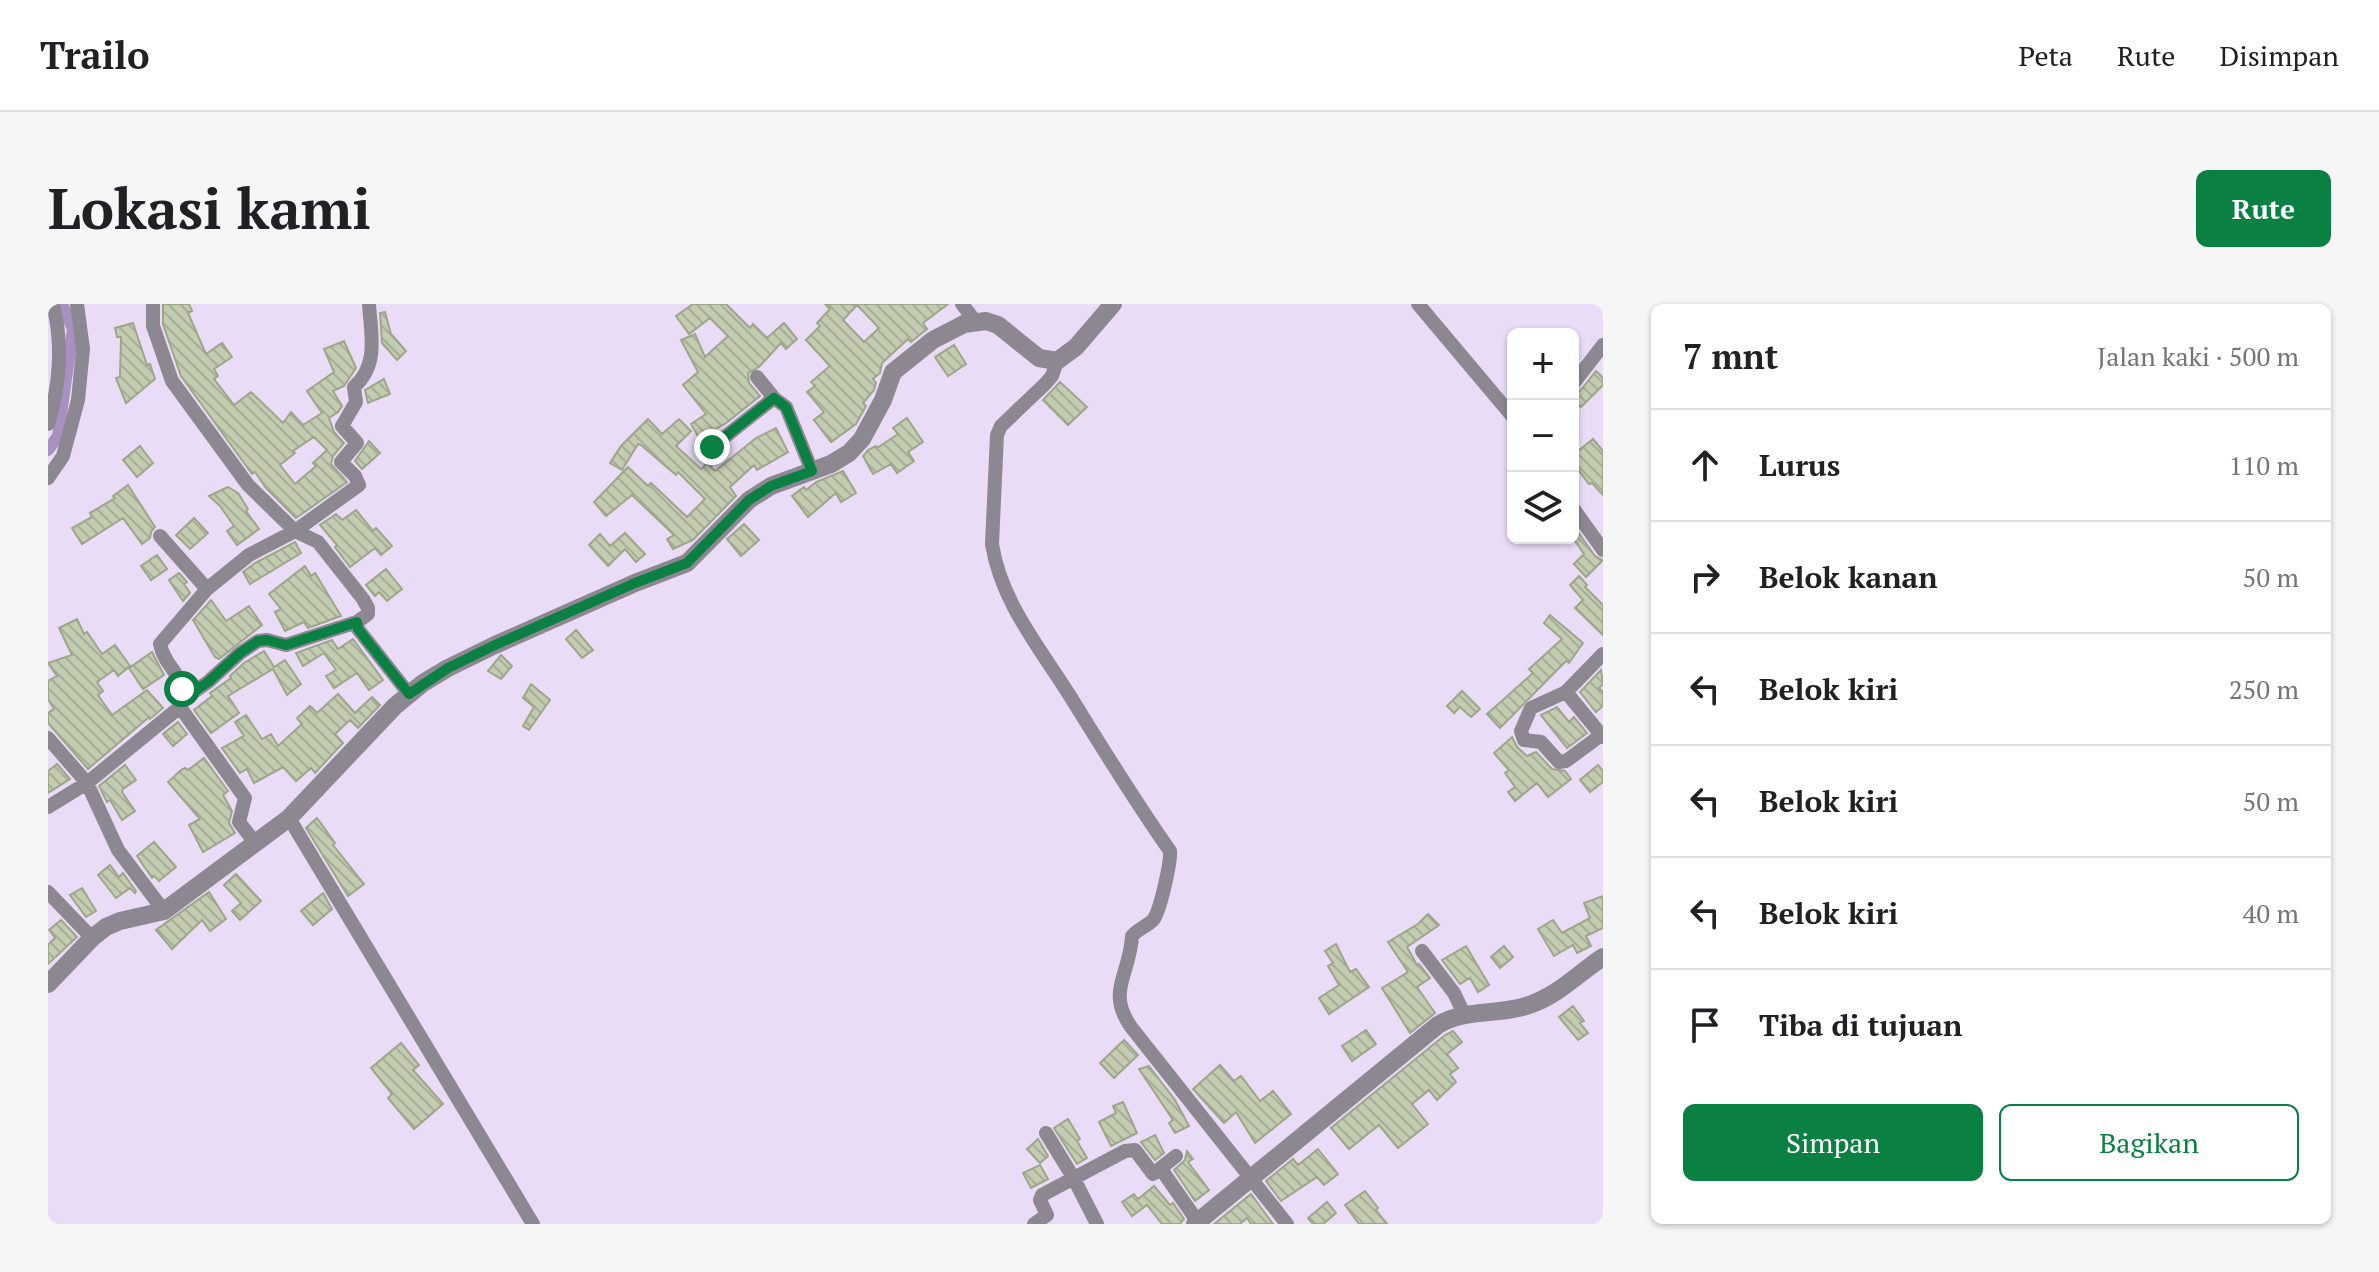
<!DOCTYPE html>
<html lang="id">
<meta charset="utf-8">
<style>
:root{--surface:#fff;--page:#f6f6f6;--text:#202124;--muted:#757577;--line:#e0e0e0;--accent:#0b8043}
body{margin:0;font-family:"PT Serif",serif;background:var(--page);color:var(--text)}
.controls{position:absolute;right:24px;top:24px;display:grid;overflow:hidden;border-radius:12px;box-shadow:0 2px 6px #0004}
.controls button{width:72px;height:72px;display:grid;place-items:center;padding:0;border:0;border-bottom:2px solid var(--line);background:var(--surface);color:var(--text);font:40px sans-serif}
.stop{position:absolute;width:24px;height:24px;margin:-18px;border:6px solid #0b8043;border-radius:50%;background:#fff}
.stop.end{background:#0b8043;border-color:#fff;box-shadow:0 2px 8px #0008}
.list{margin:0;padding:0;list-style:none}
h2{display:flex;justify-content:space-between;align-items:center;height:104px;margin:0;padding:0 32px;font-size:34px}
h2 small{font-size:26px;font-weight:400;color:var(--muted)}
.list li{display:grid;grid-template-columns:52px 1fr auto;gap:24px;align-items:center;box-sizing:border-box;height:112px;padding:0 32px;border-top:2px solid var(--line)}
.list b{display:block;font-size:30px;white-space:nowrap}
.list em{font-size:26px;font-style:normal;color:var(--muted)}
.actions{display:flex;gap:16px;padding:24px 32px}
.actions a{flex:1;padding:18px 0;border:2px solid var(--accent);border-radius:12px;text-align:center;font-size:28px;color:var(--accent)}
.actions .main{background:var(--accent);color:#fff}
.icon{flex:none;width:44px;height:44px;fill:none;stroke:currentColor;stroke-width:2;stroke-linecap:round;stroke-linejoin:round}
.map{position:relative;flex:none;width:1555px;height:920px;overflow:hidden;border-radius:12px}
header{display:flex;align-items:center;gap:48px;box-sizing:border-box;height:112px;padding:0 40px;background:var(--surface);border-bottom:2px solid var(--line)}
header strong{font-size:38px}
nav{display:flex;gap:44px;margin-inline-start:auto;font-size:28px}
.intro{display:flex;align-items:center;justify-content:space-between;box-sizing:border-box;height:192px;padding:0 48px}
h1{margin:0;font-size:56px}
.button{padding:20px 36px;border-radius:12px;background:var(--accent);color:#fff;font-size:28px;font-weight:700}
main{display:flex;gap:48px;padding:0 48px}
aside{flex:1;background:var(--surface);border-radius:12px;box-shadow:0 2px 6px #0004}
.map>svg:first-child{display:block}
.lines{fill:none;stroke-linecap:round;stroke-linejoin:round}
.canal{stroke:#a990c0;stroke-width:12}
.building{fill:url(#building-back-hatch);stroke:#9da58a;stroke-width:2;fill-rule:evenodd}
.minor{stroke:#8d8792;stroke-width:14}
.tertiary{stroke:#8d8792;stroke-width:18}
.route{stroke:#0b8043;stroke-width:10}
</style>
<header>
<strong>Trailo</strong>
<nav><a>Peta</a><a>Rute</a><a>Disimpan</a></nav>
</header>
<div class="intro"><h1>Lokasi kami</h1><a class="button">Rute</a></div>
<main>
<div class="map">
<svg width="1555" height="920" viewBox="0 0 1555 920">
<defs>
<pattern id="building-back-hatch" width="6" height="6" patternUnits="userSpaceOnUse" patternTransform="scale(2)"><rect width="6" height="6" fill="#c3ccb0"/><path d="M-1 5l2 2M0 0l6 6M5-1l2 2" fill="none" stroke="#a7ae97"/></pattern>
</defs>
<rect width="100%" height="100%" fill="#eadcf7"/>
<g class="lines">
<path class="canal" d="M0,146l10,-14 15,-107 -11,-25"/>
</g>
<path class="building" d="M115,0h26l3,7 -4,2 18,41 16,-11 10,14 -18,12 4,7 -4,3 20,26 17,-13 32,31 8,-11 12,13 19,-12 -15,-22 27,-19 -10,-23 20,-8 12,27 -12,18 -11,5 9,15 -4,6 -9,6 5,14 10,11 -11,13 -2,8 16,18 -51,36 -30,-30 -11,-16 -3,2 -71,-98 -18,-52zM266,133l13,13 -14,13 3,3 -21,18 -15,-19 15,-12 -2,-2z
M645,0h33l24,24 3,-4 14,14 17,-15 13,16 -11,10 -5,-6 -22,24 -11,6 1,10 11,13 -35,28 -26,14 -8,-14 15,-10 -23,-29 15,-13 -17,-32 14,-6 10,23 23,-21 -18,-18 -21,16 -13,-18z
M777,0h123l-25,19 4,6 -16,13 -3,-3 -26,24 -2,10 -7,6 3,4 -2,7 -11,13 3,3 -10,18 -25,18 -17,-22 10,-8 -17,-20 8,-6 -4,-4 19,-16 -24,-26 14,-14 -3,-3 13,-14zM809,1l22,23 -15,14 -21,-22z
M337,8l6,22 15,17 -9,9 -15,-17 -2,-30z
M85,19l14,42 3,-1 5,15 -29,24 -10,-25 4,-1 1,-40h-4l-2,-9z
M906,41l12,19 -18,12 -13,-19z
M1548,67l7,7v7l-22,22 -8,-8v-5l7,-3z
M336,75l6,15 -22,9 -3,-13z
M1012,78l27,25 -19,18 -25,-25z
M859,114l16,24 -15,10 6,9 -17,12 -6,-9 -18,10 -10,-18 5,-6 8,-4 1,2 21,-14 -5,-6z
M600,115l14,15 17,-15 12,12 -15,15 25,23 6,-6 8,8 41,-33 20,-10 12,24 -31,18 -3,-5 -24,22 6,9 -43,44 -20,9 -6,-10 7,-4 -42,-40 -26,21 -12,-14 34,-35 20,19 3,-3 36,34 18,-18 -27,-27 -2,3 -35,-30 -3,-1 -16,26 -12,-7 11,-17z
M1545,135l10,12v44l-11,-12 -3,1 -16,-21v-8z
M321,137l11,12 -18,16 -7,-8z
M92,142l13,17 -16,14 -14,-17z
M795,167l13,22 -15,9 -5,-9 -28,24 -16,-21 12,-9 2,3 10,-8z
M80,181l27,42 -4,5 -1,6 -8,6 -19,-26 -41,26 -10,-16 20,-11 -2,-4 25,-15 -2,-2z
M180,183l10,6 10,16 -2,2 13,18 -22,16 -10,-14 7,-5 -14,-20 -11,-10z
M308,206l17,21 3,-3 16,18 -11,9 -6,-7 -25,19 -15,-20 2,-2 -17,-20 16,-11 6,6z
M146,214l14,15 -18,16 -14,-14z
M696,220l15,16 -18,16 -14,-17z
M1525,221l22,31 8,4 -17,17 -12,-13 10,-10 -11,-16z
M577,229l20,21 -9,8 -11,-13 -17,17 -19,-21 11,-11 10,12z
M247,238l6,11 -3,2 -48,29 -7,-12 12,-9z
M109,251l10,14 -16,11 -10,-14z
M257,262l6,10 4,-3 26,43 -33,12 -4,-6 -19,9 -10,-19 6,-3 -12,-15z
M338,265l16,20 -15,12 -8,-9 -4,4 -9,-11z
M131,269l8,9 -3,2 6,9 -7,8 -14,-21z
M1531,272l8,9 -2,2 18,18v30l-28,-27 8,-8 -13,-15z
M163,296l15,21 23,-15 13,19 -43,34 -4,-2 -22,-37z
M1502,311l33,28 -14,20 -3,-2 -66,67 -13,-14 46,-41 -4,-4 33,-30 -18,-16z
M29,315l7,15 3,-2 15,22 13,-9 15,21 -12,10 -4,-6 -17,12 6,9 -5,4 14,20 35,-25 16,18 -13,11 -1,-2 -61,52 -40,-46v-10l6,-4 -6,-10v-18l9,-5 -9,-13 24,-8 -13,-27z
M528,326l17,20 -11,8 -16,-19z
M305,335l30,41 -14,10 -12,-17 -23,15 -8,-12 10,-6 -12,-17 -21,13 -7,-13 36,-13 6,9z
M216,347l10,16 11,-7 16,24 -14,11 -14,-26 -45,27 11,17 -28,20 -17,-23 18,-14 -2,-3 21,-15 -1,-2 14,-13z
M104,348l12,23 -21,14 -14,-21z
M453,351l11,11 -11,13 -13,-8z
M1553,366l2,14 -4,4 4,4v14l-7,6 -16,-20z
M483,380l19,16 -21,30 -6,-4 11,-19 -11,-9z
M1414,387l18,18 -9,8 -11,-10 -6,6 -7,-7z
M290,390l17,19 17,-16 8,8 -22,23 -8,-8 -15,14 8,9 -28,30 -4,-5 -15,13 -13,-14 -29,16 -7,-14 -7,4 -18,-25 22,-12 -9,-14 11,-7 16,24 9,-5 7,12 24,-22 -5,-6 13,-12 7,7z
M1509,403l12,15 5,-5 13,16 -20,15 -26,-33z
M130,418l9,12 -14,12 -10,-12z
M1464,433l5,10 10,9 9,-4 16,17 13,2 6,8 -23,18 -11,-14 -22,18 -7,-9 7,-5 -10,-14 4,-3 -15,-17z
M156,454l24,33 -5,4 9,16 -3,12 6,10 -32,19 -14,-27 11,-6 -32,-37 13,-12 4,-2 3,2z
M9,460l13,15 -22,14v-22z
M77,461l11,15 -13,9 -1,3 13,19 -13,9 -12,-20 -3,2 -8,-16z
M1550,461l5,6v11l-13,10 -10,-12z
M269,514l18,25 -2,2 31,39 -16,12 -42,-68z
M106,538l22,25 -17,14 -5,-5 -2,2 -15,-22z
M62,561l9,12 4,-4 13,18 -1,2 -5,-5 -14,10 -18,-23z
M188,570l25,27 -21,19 -8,-9 9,-8 -17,-18z
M34,584l14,23 -10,6 -16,-22z
M161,588l17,27 -16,12 -8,-11 -30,29 -16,-19z
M275,589l9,16 -19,16 -12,-14z
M1555,592v32l-17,8 5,10 -14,7 -4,-8 -19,11 -16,-27 15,-9 9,13 28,-15 -6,-15z
M1380,610l11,11 -32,22 10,18 2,-1 11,14 -13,9 18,26 -25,20 -28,-45 26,-16 -20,-30 30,-18z
M13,616l16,17 -29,27v-19l7,-7 -6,-8z
M1288,640l14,28 6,-3 13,18 -40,27 -10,-16 20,-13 -11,-19 5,-3 -8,-12z
M1418,642l23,39 -11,7 -8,-14 -10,6 -18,-24z
M1456,642l9,11 -13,11 -9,-11z
M1525,702l11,15 -4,2 8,10 -10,7 -19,-23z
M1318,726l10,14 -24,17 -10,-15z
M1405,727l9,11 -15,12 11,14 -8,6 6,8 -19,18 -8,-10 -17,14 16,20 -30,24 -19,-23 -30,24 -18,-21 114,-93z
M1076,736l14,15 -24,23 -14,-15z
M353,739l18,22 -6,5 30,34 -29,25 -26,-31 4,-4 -21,-26z
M1172,761l14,16 7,-5 19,25 13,-10 18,23 -36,29 -19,-31 -12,11 -31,-34z
M1101,762l26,34 14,26 -14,7 -6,-10 4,-3 -34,-51z
M1075,798l14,31 -26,13 -12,-24 17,-9 -3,-7z
M1020,815l12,20 -3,2 10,17 -10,6 -23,-36z
M1107,831l9,18 -9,7 -14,-18z
M990,835l10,17 -8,7 -13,-14z
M1270,845l20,25 -14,11 -7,-8 -36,24 -15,-20 27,-22 5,6z
M1139,847l6,8 -5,3 21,28 -14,11 -21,-31 11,-10z
M992,861l8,14 -17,9 -8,-15z
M1106,882l16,19 3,-2 11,16 -4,5h-18l-15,-19 -15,11 -10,-14 12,-8 4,5z
M1317,887l13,17 -2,2 11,14h-28l-14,-19z
M1203,890l22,30h-22l-4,-6 -7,6h-26z
M1279,898l9,11 -13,11h-10l-5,-6z"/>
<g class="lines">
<path class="minor" d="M105,0v22l19,55 76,104 47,46 23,11 45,57 5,9v6l-11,8 1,7 51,65
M914,0l13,17
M1370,0l95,113
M1009,57l-5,15 -7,8 -44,42 -4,9 -5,109c9,58 48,104 78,152 33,53 64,104 100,155 1,11 -10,61 -17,69 -7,7 -15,9 -21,16 -2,39 -26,55 -1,91l156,197
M709,73l17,21 12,9 26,64
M1525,80l30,-39
M0,120c12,-38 15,-81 5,-120
M664,143l62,-49
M0,174l15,-22 15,-56 5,-51 -6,-45
M1525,204l30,42
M112,232l47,53
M1518,388l37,45
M134,396l26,-18 32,-29 18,-12 9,-1 19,5 71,-23
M132,403l65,91 -6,24 17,22
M1553,431l-35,26 -7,1 -18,-20 -17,-2 -3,-9 10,-23 35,-16 37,-38
M0,434l39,45 31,67 46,61
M0,503l39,-24 93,-76c10,-31 -15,-37 -20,-63l47,-55 42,-34 46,-24 64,-46 -4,-9 -14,-14 16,-19 -15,-17 14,-24 -2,-15c25,-22 17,-52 15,-83
M241,514l244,406
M0,588l44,46
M1374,647l32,42 10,21
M998,829l27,44 24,47
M1113,865l37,53
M986,920l13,-9 -7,-15 2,-5 83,-44 10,-1 18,24 23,-18"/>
<path class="tertiary" d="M0,680l44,-46 14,-11 14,-6 44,-10 125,-93 106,-112 28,-23 25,-15 47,-23 140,-62 52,-20 62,-63 22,-14 60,-22 18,-11 13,-14 21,-39 10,-28 40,-32 31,-16 22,-3 12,4 41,33 18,3 19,-14 37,-43
M1147,920l243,-199c28,-17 61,-9 91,-20 28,-9 50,-32 74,-48"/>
</g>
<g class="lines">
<path class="route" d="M134,385v11l26,-18 32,-29 18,-12 9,-1 19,5 71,-23 1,7 51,65 39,-26 47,-23 140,-62 52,-20 62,-63 22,-14 41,-15 -26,-64 -12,-9 -62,49"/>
</g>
</svg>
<div class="controls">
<button>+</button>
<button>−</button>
<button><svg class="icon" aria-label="layers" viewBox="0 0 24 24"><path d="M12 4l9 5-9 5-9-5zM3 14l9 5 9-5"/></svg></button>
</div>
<div class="stop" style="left:134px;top:385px"></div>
<div class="stop end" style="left:664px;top:143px"></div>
</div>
<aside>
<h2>7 mnt<small>Jalan kaki · 500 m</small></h2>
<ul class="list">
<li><svg class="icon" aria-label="ahead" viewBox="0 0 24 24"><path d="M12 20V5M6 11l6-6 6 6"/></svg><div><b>Lurus</b></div><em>110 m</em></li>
<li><svg class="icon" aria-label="right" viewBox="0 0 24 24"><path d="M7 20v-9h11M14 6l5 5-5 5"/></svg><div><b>Belok kanan</b></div><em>50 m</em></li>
<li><svg class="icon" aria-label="left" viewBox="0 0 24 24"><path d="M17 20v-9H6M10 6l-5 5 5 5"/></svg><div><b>Belok kiri</b></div><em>250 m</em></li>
<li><svg class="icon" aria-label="left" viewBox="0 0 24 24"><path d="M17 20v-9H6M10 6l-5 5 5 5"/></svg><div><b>Belok kiri</b></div><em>50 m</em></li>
<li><svg class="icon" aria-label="left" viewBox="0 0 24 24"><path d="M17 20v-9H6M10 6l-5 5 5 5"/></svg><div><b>Belok kiri</b></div><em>40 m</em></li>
<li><svg class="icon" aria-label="arrive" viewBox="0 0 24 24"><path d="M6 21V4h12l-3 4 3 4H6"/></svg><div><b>Tiba di tujuan</b></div></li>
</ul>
<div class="actions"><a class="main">Simpan</a><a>Bagikan</a></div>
</aside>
</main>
